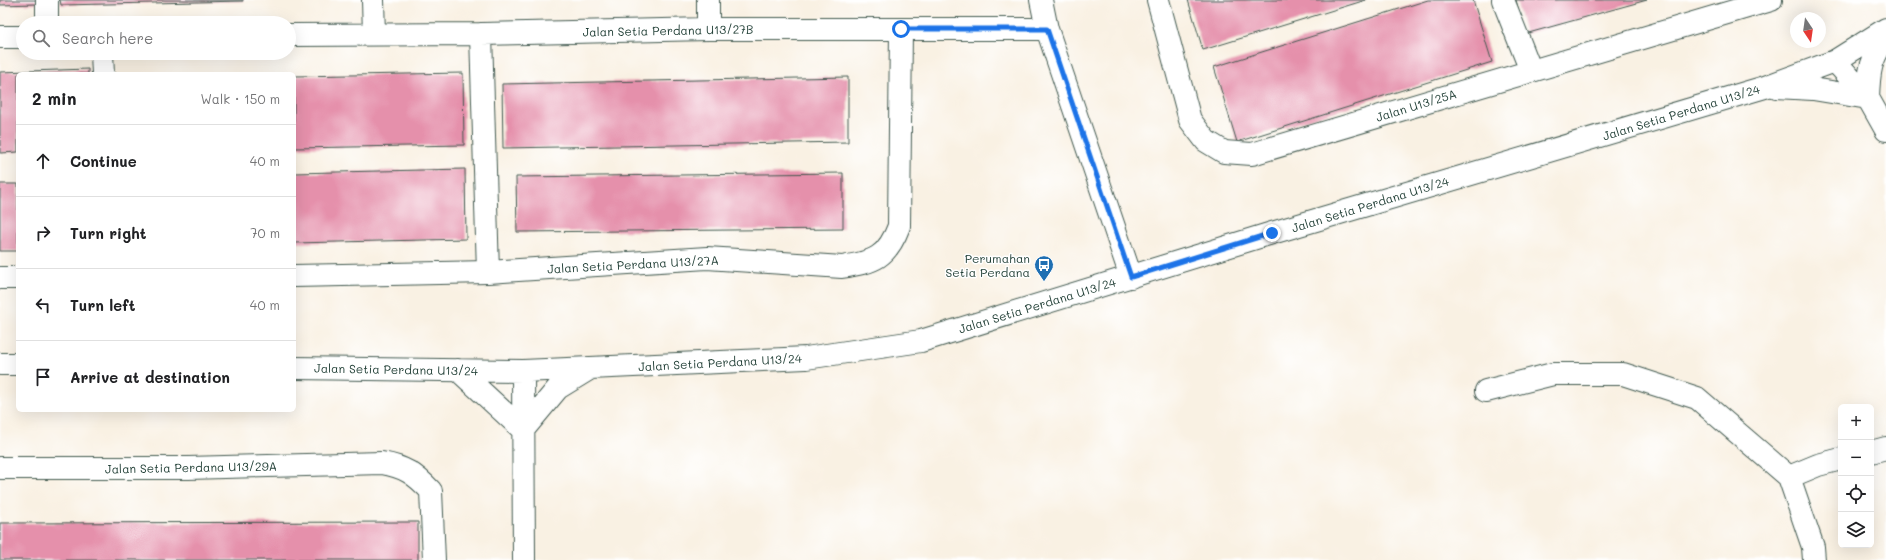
<!DOCTYPE html>
<meta charset="utf-8">
<style>
:root{--surface:#fff;--page:#f6f6f6;--text:#202124;--muted:#757577;--line:#e0e0e0}
body{margin:0;font-family:Mali,sans-serif;background:var(--page);color:var(--text)}
.controls{position:absolute;right:12px;bottom:12px;display:grid;overflow:hidden;border-radius:6px;box-shadow:0 4px 16px #0002}
.controls button{width:36px;height:36px;display:grid;place-items:center;padding:0;border:0;border-bottom:1px solid var(--line);background:var(--surface);color:var(--text);font:20px sans-serif}
.compass{position:absolute;left:1790px;top:12px;width:36px;height:36px;border-radius:50%;background:var(--surface);box-shadow:0 4px 16px #0002;rotate:167deg}
.stop{position:absolute;width:12px;height:12px;margin:-9px;border:3px solid #1a73e8;border-radius:50%;background:#fff}
.stop.end{background:#1a73e8;border-color:#fff;box-shadow:0 1px 4px #0008}
.list{margin:0;padding:0;list-style:none}
h2{display:flex;justify-content:space-between;align-items:center;height:52px;margin:0;padding:0 16px;font-size:17px}
h2 small{font-size:13px;font-weight:400;color:var(--muted)}
.list li{display:grid;grid-template-columns:26px 1fr auto;gap:12px;align-items:center;box-sizing:border-box;height:72px;padding:0 16px;border-top:1px solid var(--line)}
.list b{display:block;font-size:15px;white-space:nowrap}
.list em{font-size:13px;font-style:normal;color:var(--muted)}
.icon{flex:none;width:22px;height:22px;fill:none;stroke:currentColor;stroke-width:2;stroke-linecap:round;stroke-linejoin:round}
.map{position:relative;flex:none;width:1886px;height:560px;overflow:hidden}
.search{position:absolute;background:var(--surface);box-shadow:0 4px 16px #0002;left:16px;top:16px;width:280px;height:44px;display:flex;align-items:center;gap:10px;box-sizing:border-box;padding:0 14px;border-radius:22px;color:var(--muted);font-size:15px}
.panel{position:absolute;background:var(--surface);box-shadow:0 4px 16px #0002;left:16px;top:72px;width:280px;height:340px;border-radius:6px}
.map>svg:first-child{display:block}
.building{fill:#e590ab}
.lines{fill:none;stroke-linecap:round;stroke-linejoin:round}
.minor-casing{stroke:#40584e;stroke-width:24}
.minor{stroke:#fff;stroke-width:22}
.route{stroke:#1a73e8;stroke-width:5}
.labels{text-anchor:middle;dominant-baseline:central;stroke-width:3;stroke-linejoin:round;paint-order:stroke}
.street-label{font-size:12px;fill:#1f3d34;stroke:#fff}
.poi-label{font-size:12px;fill:#1f3d34;stroke:#fff;text-anchor:end}
</style>
<div class="map">
<svg width="1886" height="560" viewBox="0 0 1886 560">
<rect width="100%" height="100%" fill="#fff"/>
<filter id="ink" filterUnits="userSpaceOnUse"><feTurbulence type="fractalNoise" baseFrequency=".025" numOctaves="2"/><feDisplacementMap in="SourceGraphic" scale="8" xChannelSelector="R" yChannelSelector="G"/><feConvolveMatrix kernelMatrix="1 2 1 2 8 2 1 2 1" color-interpolation-filters="sRGB"/></filter>
<filter id="wash" filterUnits="userSpaceOnUse"><feTurbulence type="fractalNoise" baseFrequency=".012" numOctaves="4" result="noise"/><feDisplacementMap in="SourceGraphic" scale="16" xChannelSelector="R" yChannelSelector="G"/><feGaussianBlur stdDeviation="0.9" result="paint"/><feColorMatrix in="noise" values="0 0 0 0 0 0 0 0 0 0 0 0 0 0 0 0 0 1.4 0 .05"/><feComposite in="paint" operator="in"/></filter>
<g filter="url(#wash)">
<rect width="100%" height="100%" fill="#f9f1e3"/>
<g id="blocks">
<path class="building" d="M0,0h36v4l-36,1z
M60,0h183v1l-182,4z
M1188,0h178l-163,50z
M1428,0h45l19,62 -255,80 -23,-75z
M1516,0h131l-122,34z
M88,69v5h-70v78l-18,1v-81z
M463,73l1,72 -170,3v-72z
M848,77v65l-345,6 -1,-64z
M465,169l1,70 -172,4v-70z
M843,173v56l-326,3 -1,-55z
M0,184h18v67h-18z
M418,522v38h-418v-37z"/>
</g>
</g>
<g filter="url(#ink)">
<use href="#blocks" fill-opacity="0" stroke="#40584e" stroke-width="1"/>
<g class="lines">
<g class="minor-casing">
<path id="minor" d="M373,0l1,34
M708,0v29
M1041,0l6,29 84,248
M1158,0l32,120 16,21 18,11 28,2 519,-154
M1503,0l28,71
M47,23v-23
M481,34l7,238
M289,35l192,-1 227,-5h339
M0,37h23
M102,53l1,21
M1835,61l33,37 18,32
M1776,87l37,2 55,9
M1868,98c1,-28 2,-37 18,-61
M294,276l194,-4 219,-14 135,9c32,-5 45,-9 57,-41l2,-197
M0,278h18
M0,364h18
M294,368l229,3 67,-3 216,-10 115,-17 351,-108 493,-146 70,-26 51,-32
M458,370l65,60
M523,371l1,189
M1486,391l67,-17h70l74,24 92,79 24,70 1,13
M523,430l35,-42 31,-19
M1871,452l15,-4
M0,468h188l194,-5c23,4 33,11 49,28l3,69
M1789,477l29,-12 23,-6"/>
</g>
<use href="#minor" class="minor"/>
</g>
</g>
<g class="lines" filter="url(#ink)">
<path class="route" d="M901,29h146l84,248 141,-44"/>
</g>
<defs>
<g id="bus-pin" transform="scale(1)"><path d="M0 17L-7.5 6A9.5 9.5 0 1 1 7.5 6Z" fill="#1f6fb2" stroke="#fff"/><path d="M-5-6H5V4H4V6H2V4H-2V6H-4V4H-5ZM-3.5-4V0h7V-4ZM-3.5 1.2v1.5H-2V1.2ZM2 1.2v1.5H3.5V1.2Z" fill="#fff"/></g>
</defs>
<g fill-rule="evenodd">
<use href="#bus-pin" x="1044" y="265"/>
</g>
<g class="labels">
<g class="street-label">
<text transform="translate(668 30) rotate(-1)">Jalan Setia Perdana U13/27B</text>
<text transform="translate(1416 105) rotate(-17)">Jalan U13/25A</text>
<text transform="translate(1681 112) rotate(-17)">Jalan Setia Perdana U13/24</text>
<text transform="translate(1370 204) rotate(-17)">Jalan Setia Perdana U13/24</text>
<text transform="translate(633 264) rotate(-3)">Jalan Setia Perdana U13/27A</text>
<text transform="translate(1037 305) rotate(-17)">Jalan Setia Perdana U13/24</text>
<text transform="translate(720 362) rotate(-3)">Jalan Setia Perdana U13/24</text>
<text transform="translate(396 369) rotate(1)">Jalan Setia Perdana U13/24</text>
<text transform="translate(191 467) rotate(-1)">Jalan Setia Perdana U13/29A</text>
</g>
<g class="poi-label">
<text x="1030" y="258">Perumahan<tspan x="1030" dy="14">Setia Perdana</tspan></text>
</g>
</g>
</svg>
<div class="controls">
<button>+</button>
<button>−</button>
<button><svg class="icon" aria-label="locate" viewBox="0 0 24 24"><circle cx="12" cy="12" r="6"/><path d="M12 2v4M12 18v4M2 12h4M18 12h4"/></svg></button>
<button><svg class="icon" aria-label="layers" viewBox="0 0 24 24"><path d="M12 4l9 5-9 5-9-5zM3 14l9 5 9-5"/></svg></button>
</div>
<svg class="compass" viewBox="-18 -18 36 36"><path d="M0-13l5 13h-10z" fill="#e53935"/><path d="M0 13l5-13h-10z" fill="#757577"/></svg>
<div class="stop" style="left:901px;top:29px"></div>
<div class="stop end" style="left:1272px;top:233px"></div>
<div class="search"><svg class="icon" aria-label="search" viewBox="0 0 24 24"><circle cx="10" cy="10" r="6"/><path d="M15 15l6 6"/></svg>Search here</div>
<section class="panel">
<h2>2 min<small>Walk · 150 m</small></h2>
<ul class="list">
<li><svg class="icon" aria-label="ahead" viewBox="0 0 24 24"><path d="M12 20V5M6 11l6-6 6 6"/></svg><div><b>Continue</b></div><em>40 m</em></li>
<li><svg class="icon" aria-label="right" viewBox="0 0 24 24"><path d="M7 20v-9h11M14 6l5 5-5 5"/></svg><div><b>Turn right</b></div><em>70 m</em></li>
<li><svg class="icon" aria-label="left" viewBox="0 0 24 24"><path d="M17 20v-9H6M10 6l-5 5 5 5"/></svg><div><b>Turn left</b></div><em>40 m</em></li>
<li><svg class="icon" aria-label="arrive" viewBox="0 0 24 24"><path d="M6 21V4h12l-3 4 3 4H6"/></svg><div><b>Arrive at destination</b></div></li>
</ul>
</section>
</div>
